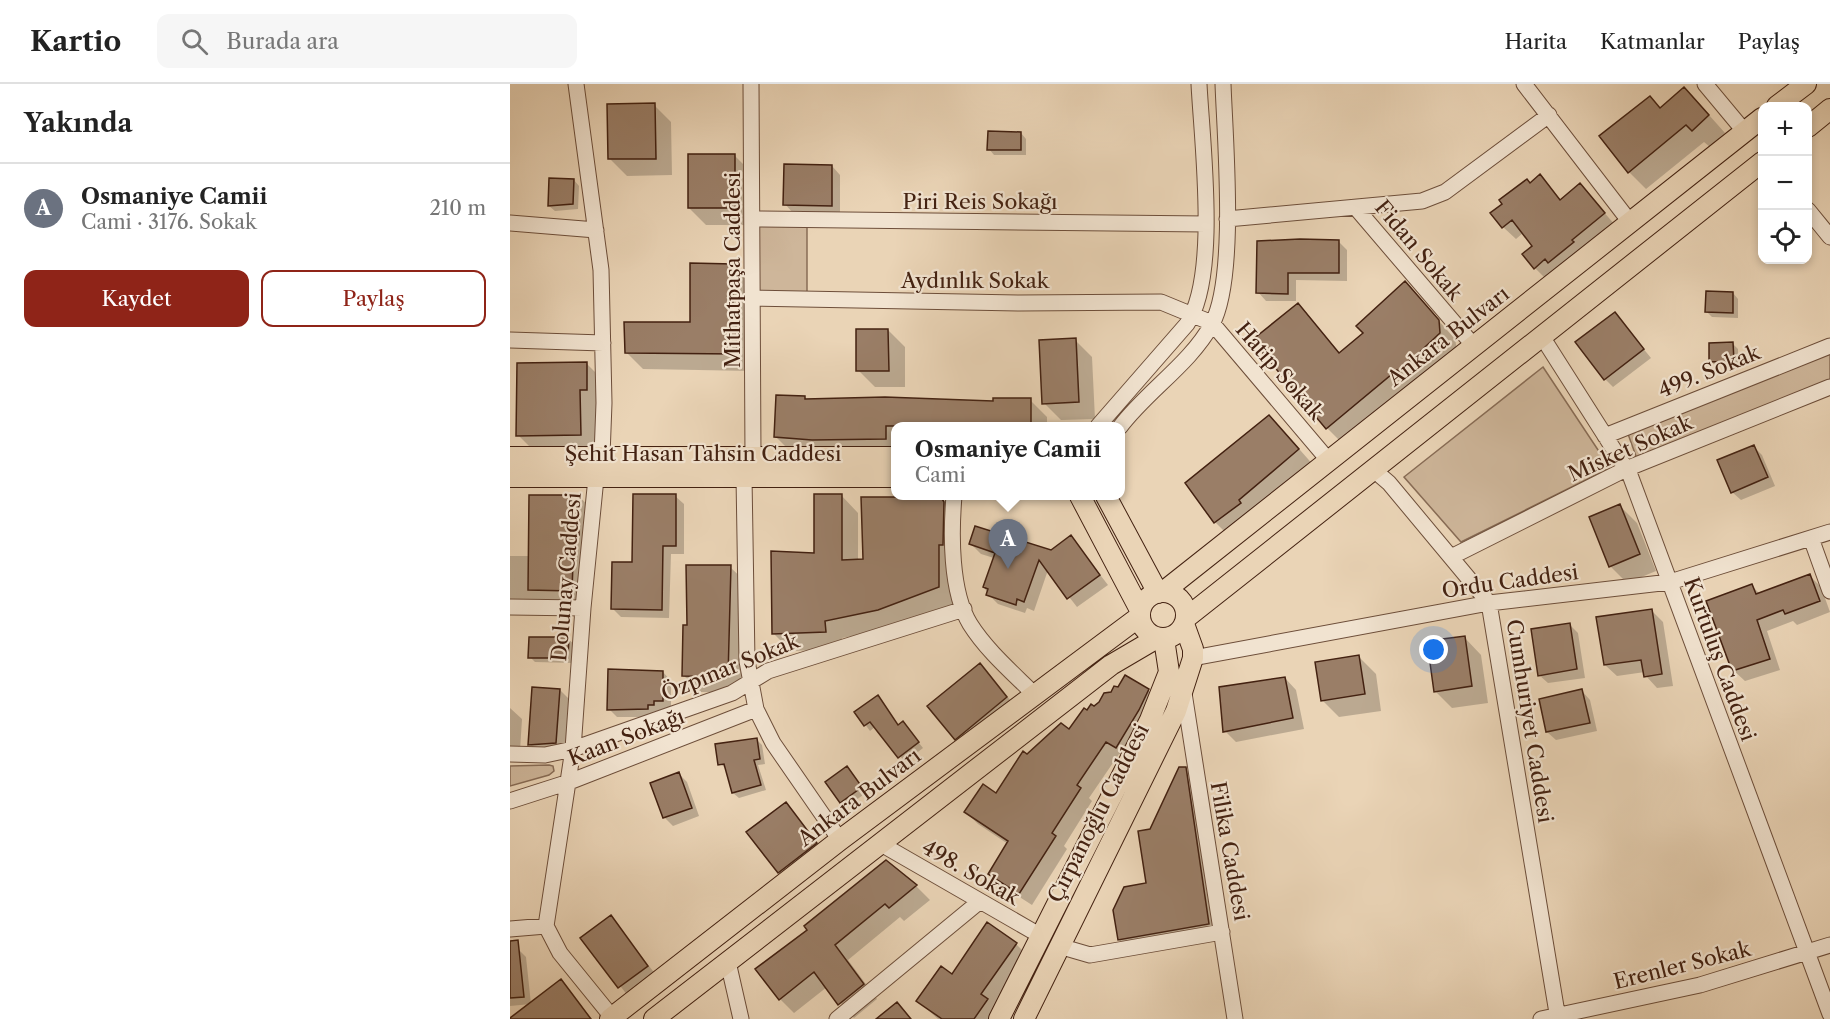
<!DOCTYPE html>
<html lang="tr">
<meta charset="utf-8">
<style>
:root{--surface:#fff;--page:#f6f6f6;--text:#222;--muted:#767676;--line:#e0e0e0;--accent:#8f2418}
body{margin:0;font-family:"Libre Caslon Text",serif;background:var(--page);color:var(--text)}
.controls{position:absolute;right:18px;top:18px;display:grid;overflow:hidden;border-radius:12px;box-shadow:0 3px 9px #0003}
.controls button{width:54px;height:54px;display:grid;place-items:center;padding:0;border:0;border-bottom:2px solid var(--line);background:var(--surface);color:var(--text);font:30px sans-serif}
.you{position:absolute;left:924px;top:566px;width:21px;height:21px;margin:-15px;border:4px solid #fff;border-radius:50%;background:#1a73e8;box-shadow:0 0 0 9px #1a73e833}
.badge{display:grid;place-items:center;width:39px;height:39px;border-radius:50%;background:var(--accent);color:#fff;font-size:20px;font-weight:700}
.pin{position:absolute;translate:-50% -50px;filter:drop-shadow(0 2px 3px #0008)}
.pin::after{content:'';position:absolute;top:32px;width:21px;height:18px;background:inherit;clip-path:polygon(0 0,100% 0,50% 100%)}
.popup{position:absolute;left:381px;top:338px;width:234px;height:78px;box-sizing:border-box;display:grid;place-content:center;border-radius:12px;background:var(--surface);filter:drop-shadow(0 2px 4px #0005);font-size:20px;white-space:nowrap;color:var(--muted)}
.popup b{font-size:22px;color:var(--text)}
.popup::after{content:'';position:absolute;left:50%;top:100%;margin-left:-12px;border:12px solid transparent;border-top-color:var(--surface)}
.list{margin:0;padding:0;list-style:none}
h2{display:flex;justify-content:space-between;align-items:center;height:78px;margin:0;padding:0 24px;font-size:26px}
h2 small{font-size:20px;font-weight:400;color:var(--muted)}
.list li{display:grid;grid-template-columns:39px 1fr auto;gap:18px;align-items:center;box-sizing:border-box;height:90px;padding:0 24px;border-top:2px solid var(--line)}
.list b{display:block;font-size:22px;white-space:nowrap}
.list p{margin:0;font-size:20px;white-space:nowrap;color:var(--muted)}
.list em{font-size:20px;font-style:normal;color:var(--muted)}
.actions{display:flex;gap:12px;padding:18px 24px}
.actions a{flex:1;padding:14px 0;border:2px solid var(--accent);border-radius:12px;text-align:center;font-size:21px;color:var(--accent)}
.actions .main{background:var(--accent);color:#fff}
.icon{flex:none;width:33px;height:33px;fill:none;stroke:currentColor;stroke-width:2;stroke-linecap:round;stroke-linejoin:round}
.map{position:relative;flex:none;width:1320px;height:935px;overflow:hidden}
header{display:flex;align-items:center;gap:36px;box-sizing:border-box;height:84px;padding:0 30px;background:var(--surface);border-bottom:2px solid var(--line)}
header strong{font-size:28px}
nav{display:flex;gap:33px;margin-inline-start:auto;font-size:21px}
.search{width:420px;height:54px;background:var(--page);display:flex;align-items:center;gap:15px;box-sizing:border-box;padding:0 21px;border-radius:12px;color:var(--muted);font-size:22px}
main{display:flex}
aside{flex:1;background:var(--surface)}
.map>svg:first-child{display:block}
.green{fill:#ceb69a;stroke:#886c56;stroke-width:1.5}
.shadow{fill:#0003}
.building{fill:#9a7e67;stroke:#432111;stroke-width:1.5}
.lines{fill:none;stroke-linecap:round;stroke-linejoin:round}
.minor-casing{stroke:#6d4e3a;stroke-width:17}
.major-casing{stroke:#432111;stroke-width:22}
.minor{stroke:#f1e3d0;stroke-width:15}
.major{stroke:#ead4b6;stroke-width:20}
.labels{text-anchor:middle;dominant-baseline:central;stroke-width:4.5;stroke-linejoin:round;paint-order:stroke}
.street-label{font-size:21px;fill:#432111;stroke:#f1e3d0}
</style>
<header>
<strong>Kartio</strong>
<div class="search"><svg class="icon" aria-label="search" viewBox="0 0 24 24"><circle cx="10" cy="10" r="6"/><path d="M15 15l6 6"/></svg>Burada ara</div>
<nav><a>Harita</a><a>Katmanlar</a><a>Paylaş</a></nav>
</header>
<main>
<aside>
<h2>Yakında<small></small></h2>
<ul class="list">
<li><span class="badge" style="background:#6b7280">A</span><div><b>Osmaniye Camii</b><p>Cami · 3176. Sokak</p></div><em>210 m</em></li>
</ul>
<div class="actions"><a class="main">Kaydet</a><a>Paylaş</a></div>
</aside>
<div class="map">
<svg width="1320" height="935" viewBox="0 0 1320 935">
<rect width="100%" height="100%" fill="#ead4b6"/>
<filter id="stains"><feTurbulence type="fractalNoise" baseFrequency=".00333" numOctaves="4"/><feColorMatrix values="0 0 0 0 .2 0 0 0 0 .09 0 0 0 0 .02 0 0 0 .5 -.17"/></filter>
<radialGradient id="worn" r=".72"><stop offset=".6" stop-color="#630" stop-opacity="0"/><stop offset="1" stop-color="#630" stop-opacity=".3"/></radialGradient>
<path class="green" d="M249,142h48v69h-48z
M1320,267v32l-193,76 -9,-25z
M1033,283l67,101 -149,74 -57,-65z
M39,681l4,1 1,5 -5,4 -39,11v-20z"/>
<path class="shadow" d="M144,21l17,17 1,53 -45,1 -17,-17z
M1191,22l24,27 -15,14 -6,-5 -58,47 -17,-17 32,-63z
M511,49l5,6v16h-32l-5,-6z
M225,72l17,17 -1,52h-45l-17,-17z
M322,82l8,9v39l-47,-1 -8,-9z
M1030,92l21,24 19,-15 36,41 -69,54 -12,-12 -1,-21 -11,-14 -7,6 -13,-12 27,-43z
M64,96l5,6 -1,23 -23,2 -6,-5z
M828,157l9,9v31l-51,-1v21h-30l-8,-9 1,-50z
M223,181l17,17 3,89 -110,-2 -17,-17 65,-29z
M895,199l50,56 2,11 -113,95 -17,-17 -29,-123 43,49 24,-21z
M1223,209l5,6v19l-26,-1 -5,-5z
M1105,230l36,44 -38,29 -8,-8z
M378,246l17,17v40h-30l-17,-17z
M565,256l17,17 3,62 -34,1 -17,-17z
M1223,260l5,5v17h-22l-6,-5z
M76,279l17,17 1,26h-8l1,46h-62l-17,-17z
M295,314l2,2 188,3 35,-3 17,17v9h-151v27h-104l-17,-17z
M776,350l29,33 -83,72 -17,-17z
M1244,363l8,8 13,31 -34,14 -9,-8z
M331,411l17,18v48l7,-1 75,-62 20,22 -5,84 -59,23 -54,11v11l-51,2 -17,-17 41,-80z
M69,412l15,16 -7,94 -77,1v-51h20z
M165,412l9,8v50h-13l-2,64 -48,-1 -8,-8 21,-45z
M1110,422l17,17 19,48 -29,12 -17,-17z
M561,453l37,48 -31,22 -29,-37 -14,41 -7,-3 -2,5 -27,-9 -10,-10 -4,-7 10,-29 -13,-4 -10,-10 80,7z
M220,483l18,17 -4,109 -43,-1 -18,-17z
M1300,492l11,11 9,25 -33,13 -4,-4 -26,10 13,39 -35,11 -12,-11 19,-84 8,8z
M1142,527l11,11 10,64 -16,2 -11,-12 -1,-4 -28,4 -12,-11z
M1059,540l9,9 7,45 -37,5 -9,-8z
M954,553l17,18 7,48 -36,5 -17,-17z
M58,555l6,5 -1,19 -38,-1 -5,-5z
M849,573l17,17 5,37 -42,6 -17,-17z
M470,581l38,44 -51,41 -11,-11z
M153,588l8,9v28l-15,8h-39l-8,-8z
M775,594l11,12 8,39 -68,13 -11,-11z
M50,606l17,17 -4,52 -27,2 -17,-17z
M638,606l12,13 -32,56 -9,-5 -30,44 3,3 -28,45 3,3 -35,56 -30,-19 -12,-13 18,-29 -30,-20 -12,-12 31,-17 31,-39 41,-25 19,-19z
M1072,607l8,9 7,31 -41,9 -9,-8z
M0,624l12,11 -2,32h-10z
M346,628l52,17 15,19 -18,14 -29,-36 -6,5z
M247,656l5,5 3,19 -7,1 8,25 -27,8 -6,-5 -6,-24 -7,-5z
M675,684l14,14 24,156 -90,16 -14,-14 29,-56 3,-53z
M342,689l14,20 -20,14 -5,-5z
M169,690l8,8 12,34 -26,10 -9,-9z
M276,720l38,48 -37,29 -8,-9z
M406,802l14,14 -26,21 -4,-4 -52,43 29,39 -23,19 -27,-31 -33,26 -14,-14 29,-69z
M101,833l45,58 -28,21 -45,-58z
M506,860l13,13 -32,62h-59l-20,-18 34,-25z
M8,865l8,8 5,47 30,-23 31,38h-70l9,-15 -21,2v-56z"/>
<path class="building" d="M1174,3l25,28 -17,16 -6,-6 -58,48 -29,-37 51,-40 10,12z
M145,19l1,56h-48l-1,-55z
M478,47l33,1v18h-34z
M178,70h47v54h-47z
M274,80l48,1v41l-49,-1z
M1030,90l20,26 20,-17 25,30 -33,27 2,2 -26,21 -3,-4 -11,10 -12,-15 10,-8 -20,-26 -10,8 -12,-15 12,-9 -3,-4 28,-21 3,4z
M39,94l25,1 -1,25 -25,2z
M790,155l39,1v33h-51v21l-32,-1 1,-52z
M180,179l43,1v58h3l1,32 -112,-1 -1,-31h66z
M895,197l34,39 1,13 -42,39 -1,-2 -71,59 -74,-89 46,-37 41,50 24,-20 -7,-7z
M1196,207l27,1v21l-28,-1z
M1105,228l29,37 -40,31 -29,-38z
M346,245h32l1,42h-33z
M566,254l3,64 -37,2 -3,-64z
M1223,258l1,19 -25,1v-19z
M77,278v28h-7l1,45 -65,1 1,-73z
M266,311l29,1v3l80,-2 108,4v-3h38v28h-145v13l-74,1 -38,-3z
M759,331l30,34 -60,51 2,3 -27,20 -29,-40z
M1244,361l14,32 -37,16 -14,-33z
M123,410h43v52h-13l-1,64 -51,-1 1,-47h20z
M304,410h28v66l21,-1 -2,-62h80l3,5 -1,43h-4v42l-61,23 -53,11 1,11 -54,2 -1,-83 43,2z
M19,411h50v40h-5l-2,56 -44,-1z
M1110,420l20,50 -31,13 -20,-50z
M465,442l76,24 20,-15 29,40 -33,24 -28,-39 -15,42 -7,-3 -1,6 -30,-10 2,-6 -5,-2 12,-34 -26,-9z
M176,481h45l-3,112 -46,-1 1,-51h4z
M1300,490l10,27 -35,13 -2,-4 -26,10 13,39 -38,12 -26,-70 46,-17 4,10z
M1142,525l10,65 -18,3 -3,-17 -37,5 -8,-48z
M1060,539l7,46 -39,7 -7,-47z
M955,552l7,50 -38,6 -7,-51z
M19,553h40l-1,21h-40z
M849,571l6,39 -44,7 -6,-39z
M470,579l27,34 -52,43 -28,-34z
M98,585l55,2v30h-9v4h-6v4l-41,1z
M615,591l24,14 -10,21 -23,38 -10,-6 -29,43 4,3 -29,45 4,3 -37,58 -31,-20 20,-33 -44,-29 19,-28 13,9 27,-42 4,3 34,-31 8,6 15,-21 3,2 4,-6 3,2 5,-4 5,-9 7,-1 3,-6 4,1z
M775,593l8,41 -70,14 -4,-45z
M22,603l28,2 -4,54 -28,2z
M1072,605l8,34 -44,9 -7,-33z
M368,611l20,30 5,-4 16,21 -21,16 -28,-36 -6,4 -10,-14z
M247,654l3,21 -6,1 7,25 -29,8 -8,-29 -6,1 -3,-21z
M337,682l15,21 -22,16 -15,-21z
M669,683h7l23,157 -91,16 -5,-30 11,-23 22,-4 -8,-52 12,-2z
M169,688l13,36 -29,10 -13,-35z
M276,718l31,41 -39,30 -32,-41z
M376,776l31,25 -28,23 -4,-4 -50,41 29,39 -26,21 -24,-33 -35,28 -24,-31 52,-39 -3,-4z
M101,831l37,51 -30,22 -38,-50z
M477,838l30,21 -36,51 7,5 -14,20h-32l-26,-18 25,-35 11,8z
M8,856l6,57 -14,1v-57z
M51,895l30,40h-81v-1z
M387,918l14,17h-35z"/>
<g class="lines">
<g class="minor-casing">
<path id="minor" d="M66,0l25,186 3,133 -2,53 -6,22 -13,130 -10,141 -27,177 14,27 52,64
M241,0l2,372
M1014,0l106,138
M1195,0l40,48
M846,124l118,138
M1298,126l22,27
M244,135l452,5
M717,135l195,-18 23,-9 104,-77
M0,139l86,7
M243,214l266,5 142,-1 51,21 117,138
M1031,251l89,140 200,539
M0,256l93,3
M588,342l89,-102c32,-48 15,-180 12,-240
M610,343c27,-36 70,-63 92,-103 25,-46 13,-184 11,-240
M1095,352l225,-90
M865,387l14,12 100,120 69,416
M234,393l3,184 9,48 17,34 67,97
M444,412c-3,36 -4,95 16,128 17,27 43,49 66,72
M1301,454l19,53
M941,473l175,-88 204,-82
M0,523l73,1
M683,574l296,-55 181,-21 160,-50
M674,609l51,326
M0,670l35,1 28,-6 159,-56 36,-22 196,-62
M0,717l59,-19 187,-73
M371,760l160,92
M0,845l36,-3
M549,862l31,9 132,-23
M218,878l13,57
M327,935l142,-117
M1031,935l159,-34 130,-40"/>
</g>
<g class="major-casing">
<path id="major" d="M1267,22l29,-22
M1298,43l22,-18
M0,373h386
M0,393h386
M570,412l60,114
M596,412l52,97
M630 531a23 23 0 1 1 46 0a23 23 0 1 1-46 0Z
M653,508l599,-474
M676,534l576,-456
M100,935l230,-179 299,-223
M144,935l457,-354 46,-27
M489,935l151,-299 19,-48 -5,-33
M514,935l152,-308 17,-53v-9l-9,-25"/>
</g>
<use href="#minor" class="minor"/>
<use href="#major" class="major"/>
</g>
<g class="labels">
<g class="street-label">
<text x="470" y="117">Piri Reis Sokağı</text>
<text transform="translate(909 166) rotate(50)">Fidan Sokak</text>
<text transform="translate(222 186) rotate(-90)">Mithatpaşa Caddesi</text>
<text x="465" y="196">Aydınlık Sokak</text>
<text transform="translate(938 252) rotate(-38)">Ankara Bulvarı</text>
<text transform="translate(770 287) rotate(49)">Hatip Sokak</text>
<text transform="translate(1199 287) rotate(-22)">499. Sokak</text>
<text transform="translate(1120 364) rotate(-24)">Misket Sokak</text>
<text x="193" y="369">Şehit Hasan Tahsin Caddesi</text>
<text transform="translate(56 493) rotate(-85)">Dolunay Caddesi</text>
<text transform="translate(1000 497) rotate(-8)">Ordu Caddesi</text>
<text transform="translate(1210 575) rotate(70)">Kurtuluş Caddesi</text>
<text transform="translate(220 583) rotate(-22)">Özpınar Sokak</text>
<text transform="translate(1020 637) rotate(81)">Cumhuriyet Caddesi</text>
<text transform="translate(116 653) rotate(-21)">Kaan Sokağı</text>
<text transform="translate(349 713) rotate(-37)">Ankara Bulvarı</text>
<text transform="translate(588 729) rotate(-63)">Çırpanoğlu Caddesi</text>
<text transform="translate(720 767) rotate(80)">Filika Caddesi</text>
<text transform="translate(461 788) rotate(30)">498. Sokak</text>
<text transform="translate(1172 881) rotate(-14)">Erenler Sokak</text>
</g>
</g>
<rect width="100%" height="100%" filter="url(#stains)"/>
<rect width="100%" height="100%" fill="url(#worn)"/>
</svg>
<div class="controls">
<button>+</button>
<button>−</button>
<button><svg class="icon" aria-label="locate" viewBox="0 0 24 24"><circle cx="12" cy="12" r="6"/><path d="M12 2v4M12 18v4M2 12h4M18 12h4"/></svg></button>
</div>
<div class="you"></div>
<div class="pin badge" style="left:498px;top:485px;background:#6b7280">A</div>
<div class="popup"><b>Osmaniye Camii</b>Cami</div>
</div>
</main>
